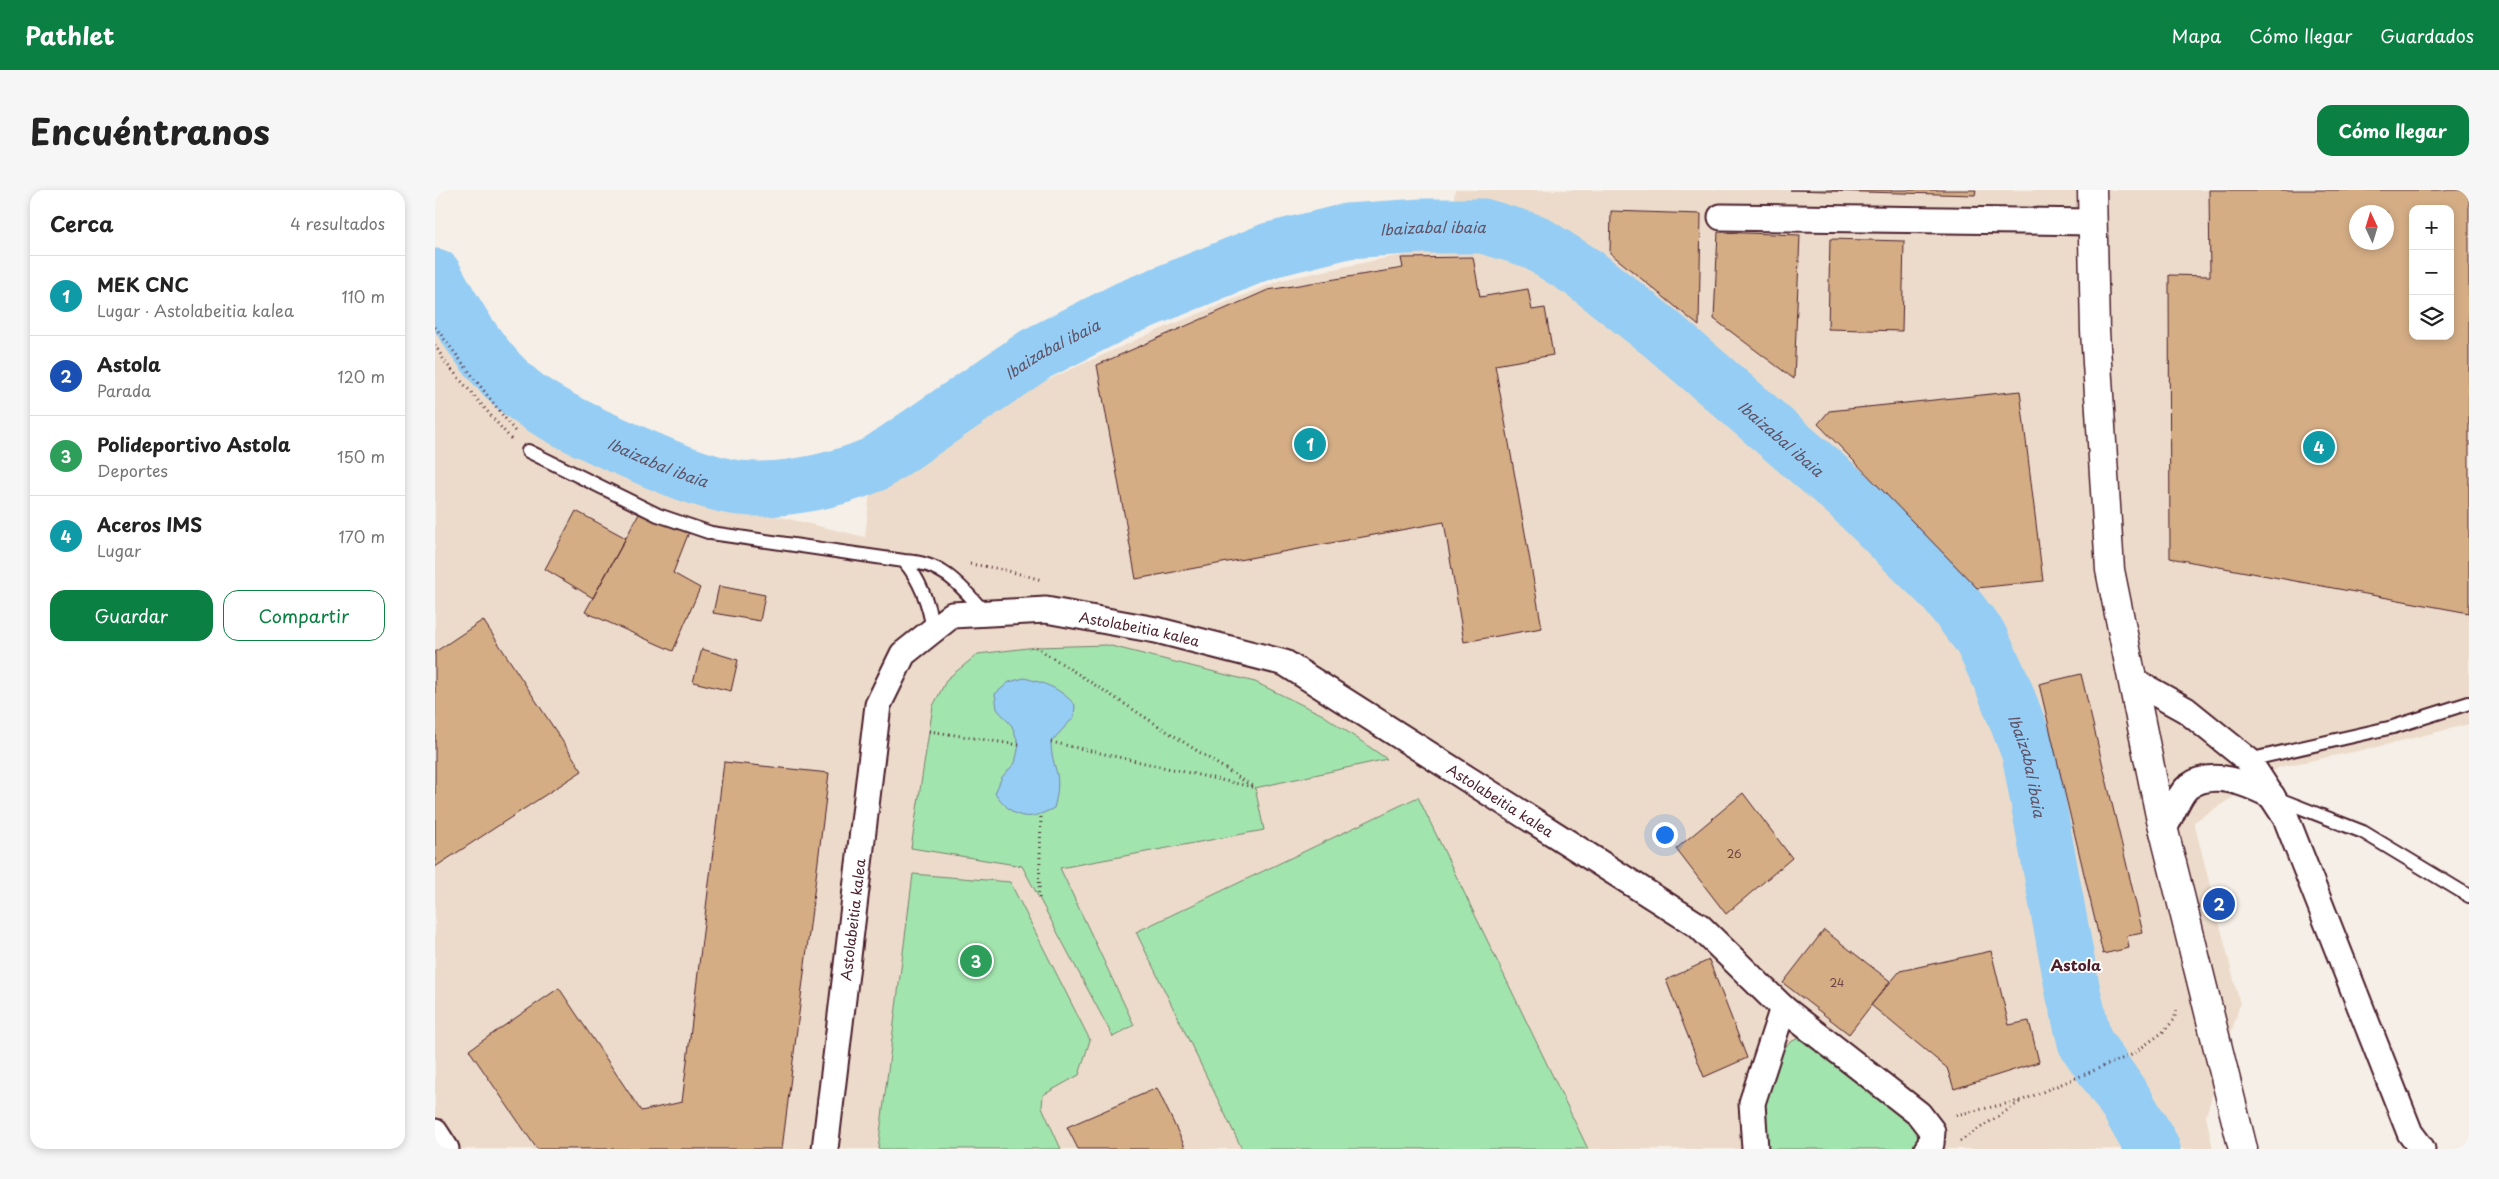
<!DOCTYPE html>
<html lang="es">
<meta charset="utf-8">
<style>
:root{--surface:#fff;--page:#f6f6f6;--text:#222;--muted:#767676;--line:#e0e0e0;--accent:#0b8043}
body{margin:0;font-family:"Playpen Sans",sans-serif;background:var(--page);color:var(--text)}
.controls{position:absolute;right:15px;top:15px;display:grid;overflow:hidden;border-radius:10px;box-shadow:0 2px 8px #0003}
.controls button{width:45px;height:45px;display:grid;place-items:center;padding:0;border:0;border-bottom:1px solid var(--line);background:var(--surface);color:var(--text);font:25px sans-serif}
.compass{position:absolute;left:1914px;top:15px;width:45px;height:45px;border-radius:50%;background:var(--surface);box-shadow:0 2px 8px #0003;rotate:356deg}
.you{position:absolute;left:1229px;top:644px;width:18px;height:18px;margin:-12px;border:4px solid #fff;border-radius:50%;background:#1a73e8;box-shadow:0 0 0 8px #1a73e833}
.badge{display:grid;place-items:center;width:32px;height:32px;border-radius:50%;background:var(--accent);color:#fff;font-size:16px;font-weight:700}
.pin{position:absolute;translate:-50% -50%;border:2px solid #fff;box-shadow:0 1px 5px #0006}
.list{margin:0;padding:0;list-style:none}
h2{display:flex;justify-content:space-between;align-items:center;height:65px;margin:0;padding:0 20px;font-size:21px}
h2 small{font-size:16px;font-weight:400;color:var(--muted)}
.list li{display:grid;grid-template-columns:32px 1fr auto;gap:15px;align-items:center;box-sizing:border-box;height:80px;padding:0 20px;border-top:1px solid var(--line)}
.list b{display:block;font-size:19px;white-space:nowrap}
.list p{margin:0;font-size:16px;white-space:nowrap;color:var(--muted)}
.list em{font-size:16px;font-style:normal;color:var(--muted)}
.actions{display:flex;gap:10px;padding:15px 20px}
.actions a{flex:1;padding:11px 0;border:1px solid var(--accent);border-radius:15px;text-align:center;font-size:18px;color:var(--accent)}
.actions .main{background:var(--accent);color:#fff}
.icon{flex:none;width:28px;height:28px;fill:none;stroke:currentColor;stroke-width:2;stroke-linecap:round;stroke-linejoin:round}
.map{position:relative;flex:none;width:2034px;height:959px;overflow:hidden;border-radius:15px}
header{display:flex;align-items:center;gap:30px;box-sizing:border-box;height:70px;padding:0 25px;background:var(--accent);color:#fff}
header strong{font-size:24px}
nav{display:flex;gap:28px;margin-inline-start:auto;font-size:18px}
.intro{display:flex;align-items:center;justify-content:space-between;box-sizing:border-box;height:120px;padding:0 30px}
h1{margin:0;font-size:35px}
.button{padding:12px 22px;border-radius:15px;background:var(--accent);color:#fff;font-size:18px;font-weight:700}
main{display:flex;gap:30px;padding:0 30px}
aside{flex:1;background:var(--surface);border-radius:15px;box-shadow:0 2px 8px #0003}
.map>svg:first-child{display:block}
.built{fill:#ecdbca;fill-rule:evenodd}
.green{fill:#a2e4ae;stroke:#76826c}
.water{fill:#95cdf4;stroke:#7787a4}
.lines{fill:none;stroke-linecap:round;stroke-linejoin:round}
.river{stroke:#95cdf4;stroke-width:55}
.building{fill:#d4ad85;stroke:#4a1f2b;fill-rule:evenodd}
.lane-casing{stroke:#4a1f2b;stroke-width:16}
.street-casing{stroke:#4a1f2b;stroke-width:29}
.secondary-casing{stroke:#4a1f2b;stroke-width:31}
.path{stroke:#4a1f2b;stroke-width:3;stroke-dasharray:1 4;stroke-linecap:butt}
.lane{stroke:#fff;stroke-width:12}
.street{stroke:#fff;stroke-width:25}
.secondary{stroke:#fff;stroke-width:28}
.labels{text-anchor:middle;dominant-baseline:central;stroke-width:4;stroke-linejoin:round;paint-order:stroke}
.number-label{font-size:11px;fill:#6c4242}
.street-label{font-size:14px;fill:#4a1f2b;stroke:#fff}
.water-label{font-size:15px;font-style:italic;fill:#605367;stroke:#fff}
.neighbourhood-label{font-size:15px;font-weight:bold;fill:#4a1f2b;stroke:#fff}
</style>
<header>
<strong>Pathlet</strong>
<nav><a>Mapa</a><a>Cómo llegar</a><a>Guardados</a></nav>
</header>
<div class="intro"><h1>Encuéntranos</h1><a class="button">Cómo llegar</a></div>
<main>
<aside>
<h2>Cerca<small>4 resultados</small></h2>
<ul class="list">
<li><span class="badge" style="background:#0f9aa8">1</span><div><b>MEK CNC</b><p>Lugar · Astolabeitia kalea</p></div><em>110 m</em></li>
<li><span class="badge" style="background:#1a4fb4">2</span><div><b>Astola</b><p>Parada</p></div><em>120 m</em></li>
<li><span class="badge" style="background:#2e9e5b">3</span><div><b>Polideportivo Astola</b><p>Deportes</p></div><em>150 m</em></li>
<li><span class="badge" style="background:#0f9aa8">4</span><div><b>Aceros IMS</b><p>Lugar</p></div><em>170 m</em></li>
</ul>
<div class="actions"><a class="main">Guardar</a><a>Compartir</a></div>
</aside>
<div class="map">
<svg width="2034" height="959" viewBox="0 0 2034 959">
<rect width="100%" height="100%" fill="#f6efe7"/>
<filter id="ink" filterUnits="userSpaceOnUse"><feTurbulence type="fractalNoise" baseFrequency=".02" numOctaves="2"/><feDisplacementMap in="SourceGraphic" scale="10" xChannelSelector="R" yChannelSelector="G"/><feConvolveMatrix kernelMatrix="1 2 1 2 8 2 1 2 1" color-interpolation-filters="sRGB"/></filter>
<g filter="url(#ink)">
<path class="built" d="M1020,0h1014v534l-92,23 -97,20 -86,55 46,182 -34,112 7,33h-1778v-842l27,50 58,57 65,34 170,63 110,26 6,-53 82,-56 63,-34 138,-62 127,-52 110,-23 57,-8zM1978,19h37v127h-37zM1922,22h30v30h-30z"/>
<path class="green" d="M672,455l148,37 68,33 64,44 -132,29 9,42 -204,38 74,157 -21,12 -91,-171 -111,-18 22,-142 14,-27 31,-25 58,-7z
M983,607l170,352h-346l-106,-217z
M478,684l97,8 80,158 -11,35 -36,20 -1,12 19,42h-183z
M1374,848l106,86 4,14 -4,11h-146c-2,-11 -5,-23 -6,-35 -2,-21 12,-68 34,-75 3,-1 8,-1 12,-1z"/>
<path class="water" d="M589,488c21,5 36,10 51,27l-1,12 -23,25c0,12 3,21 6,32 2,12 0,23 -3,34 -28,15 -41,10 -59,-15l7,-16 13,-14 4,-18 -7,-19 -15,-17 -2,-15 14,-12z"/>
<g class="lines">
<path class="river" id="s1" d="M0,86c23,42 48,85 85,116 21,18 60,36 86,48 38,17 76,35 117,45 44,11 111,-3 152,-21l161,-110 91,-46 143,-58 77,-19 75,-5h61l50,15 52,33 74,58 189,163 95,94 37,48 22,46 27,70 44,239 12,50 41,60 27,47"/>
</g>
<path class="building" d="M1355,0h186l-1,5z
M1774,0h260v423l-299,-55 -1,-283 41,1zM1978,19h37v127h-37zM1922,22h30v30h-30z
M1176,21l90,3 -2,112 -89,-73z
M1283,42l82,3 -6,144 -80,-60z
M1395,49l74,2 -2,90 -74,-2z
M1038,67l7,40 48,-8 4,21 13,-2 8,47 -58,10 47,263 -78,14 -20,-120 -308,57 -39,-214 171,-75 135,-22 -2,-10z
M1585,201l23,190 -66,7 -159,-164 11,-13z
M141,321l50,27 -33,60 -48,-29z
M204,324l50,18 -16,41 27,15 -27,63 -88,-39z
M284,396l46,9 -5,26 -47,-8z
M48,430l99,151 -147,96v-215z
M267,459l36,11 -7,31 -38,-9z
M1646,484l62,259 -16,3 2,12 -26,6 -64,-270z
M289,572l105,11 -47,376h-245l-68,-99 90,-62 82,123 41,-9z
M1308,603l49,65 -66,56 -50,-65z
M1389,740l66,51 -41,53 -66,-51z
M1556,761l18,74 20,-4 10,41 -85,27 -7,-21 -76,-63 29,-34z
M1274,770l38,98 -43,19 -38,-97z
M722,898l29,61h-108l-11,-22z"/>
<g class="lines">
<g class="lane-casing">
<path id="lane" d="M93,261l130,64 53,18 193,28c39,1 57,25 81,52
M469,371c17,20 25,43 29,69
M1813,570l145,-33 76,-24
M1841,608l87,34 106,64"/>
</g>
<g class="street-casing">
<g id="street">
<path d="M1286,27l371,5"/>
<path d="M1697,490l54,30 62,50 38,58 124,315 12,16"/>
<path d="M1728,641c6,-11 16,-37 25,-44 24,-19 61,-3 84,9"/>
<path d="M0,942l11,17"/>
<path id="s2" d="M390,959l53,-444 25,-51 49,-39 94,-5 110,20 129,33 414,263 84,82 136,106 13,17 -1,13 -4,5"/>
<path d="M1320,959l-3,-46 31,-95"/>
</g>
</g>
<g class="secondary-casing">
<path id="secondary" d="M1657,0l3,141 15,239 49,241 84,338"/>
</g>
<path class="path" d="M0,137l82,107
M0,155l10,17 66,77
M535,374l31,5 41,11
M601,457l219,141
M494,541l90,14
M616,552l201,45
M604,708l2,-83
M1521,925l67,-15 108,-45 31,-22 12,-13 3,-12
M1525,951l60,-39"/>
<use href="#lane" class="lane"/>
<use href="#street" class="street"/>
<use href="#secondary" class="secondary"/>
</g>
</g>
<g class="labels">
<g class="number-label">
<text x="1299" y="663">26</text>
<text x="1402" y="792">24</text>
</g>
<g class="street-label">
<text stroke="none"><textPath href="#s2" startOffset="756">Astolabeitia kalea</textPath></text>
<text stroke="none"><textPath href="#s2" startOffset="1161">Astolabeitia kalea</textPath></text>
<text stroke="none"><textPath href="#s2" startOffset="231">Astolabeitia kalea</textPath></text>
</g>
<g class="water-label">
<text stroke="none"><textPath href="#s1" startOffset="1141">Ibaizabal ibaia</textPath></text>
<text stroke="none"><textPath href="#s1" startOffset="736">Ibaizabal ibaia</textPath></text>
<text stroke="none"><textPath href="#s1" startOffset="1561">Ibaizabal ibaia</textPath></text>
<text stroke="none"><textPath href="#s1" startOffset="300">Ibaizabal ibaia</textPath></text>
<text stroke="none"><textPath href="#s1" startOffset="1981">Ibaizabal ibaia</textPath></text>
</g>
<g class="neighbourhood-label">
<text x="1641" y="774">Astola</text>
</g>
</g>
</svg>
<div class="controls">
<button>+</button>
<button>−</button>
<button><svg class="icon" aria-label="layers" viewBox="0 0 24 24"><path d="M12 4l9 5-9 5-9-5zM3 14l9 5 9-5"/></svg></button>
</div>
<svg class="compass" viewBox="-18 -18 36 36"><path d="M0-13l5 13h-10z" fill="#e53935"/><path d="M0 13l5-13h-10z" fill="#767676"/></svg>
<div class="you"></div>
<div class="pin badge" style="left:875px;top:254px;background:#0f9aa8">1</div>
<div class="pin badge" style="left:1784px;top:714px;background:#1a4fb4">2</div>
<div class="pin badge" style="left:541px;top:771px;background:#2e9e5b">3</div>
<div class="pin badge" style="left:1884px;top:257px;background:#0f9aa8">4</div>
</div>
</main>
